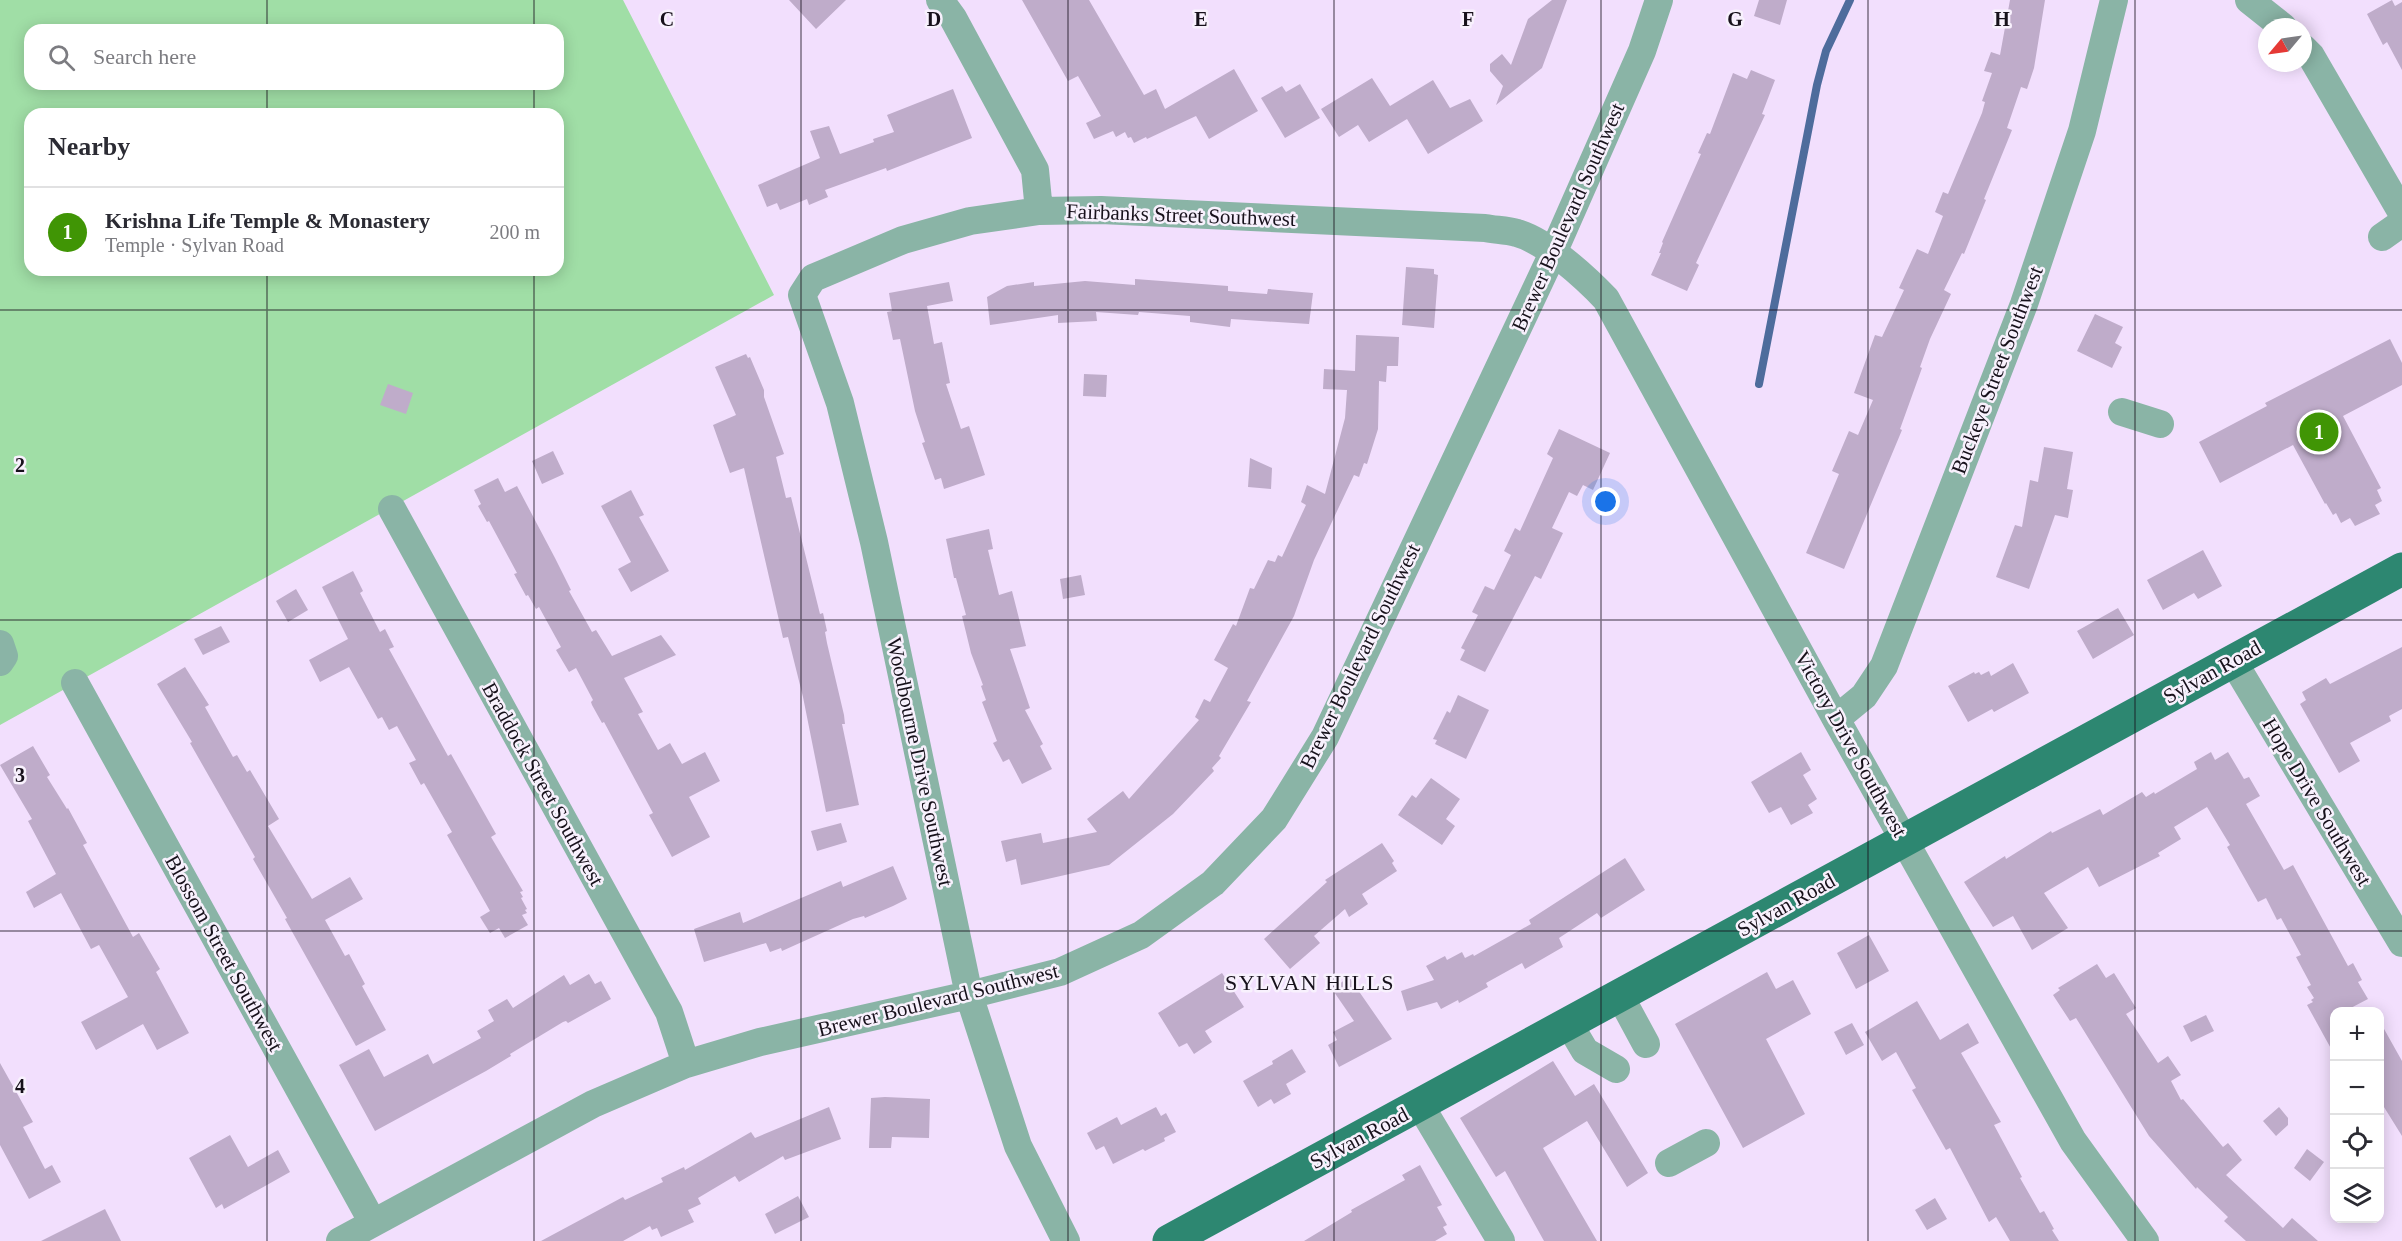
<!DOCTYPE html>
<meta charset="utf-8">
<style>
:root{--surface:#fff;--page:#f2f2f3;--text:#2b2b33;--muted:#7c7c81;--line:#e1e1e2;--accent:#409505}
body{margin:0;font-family:Georgia,serif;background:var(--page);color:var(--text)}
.controls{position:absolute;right:18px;bottom:18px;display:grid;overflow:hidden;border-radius:12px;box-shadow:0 3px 15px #0003}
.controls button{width:54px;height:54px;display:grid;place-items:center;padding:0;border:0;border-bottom:2px solid var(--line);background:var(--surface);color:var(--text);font:30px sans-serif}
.compass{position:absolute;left:2258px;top:18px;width:54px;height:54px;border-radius:50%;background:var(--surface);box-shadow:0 3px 15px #0003;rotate:241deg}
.you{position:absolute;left:1606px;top:502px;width:21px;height:21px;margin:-15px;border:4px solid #fff;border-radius:50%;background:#1a73e8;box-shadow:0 0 0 9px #1a73e833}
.badge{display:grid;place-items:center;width:39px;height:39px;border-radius:50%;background:var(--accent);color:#fff;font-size:20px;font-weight:700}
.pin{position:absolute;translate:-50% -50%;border:3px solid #fff;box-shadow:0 2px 6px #0006}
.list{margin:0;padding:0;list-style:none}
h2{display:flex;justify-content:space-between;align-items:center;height:78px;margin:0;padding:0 24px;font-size:26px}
h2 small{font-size:20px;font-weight:400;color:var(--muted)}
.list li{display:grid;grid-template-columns:39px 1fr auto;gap:18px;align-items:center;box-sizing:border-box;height:90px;padding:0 24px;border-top:2px solid var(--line)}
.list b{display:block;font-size:22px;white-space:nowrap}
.list p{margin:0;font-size:20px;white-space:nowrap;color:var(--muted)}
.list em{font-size:20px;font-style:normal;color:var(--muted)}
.icon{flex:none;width:33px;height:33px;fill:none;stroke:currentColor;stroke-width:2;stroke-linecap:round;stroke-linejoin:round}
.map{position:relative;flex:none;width:2402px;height:1241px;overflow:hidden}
.search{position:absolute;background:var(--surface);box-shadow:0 3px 15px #0003;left:24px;top:24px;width:540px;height:66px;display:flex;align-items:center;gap:15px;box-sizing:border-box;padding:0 21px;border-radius:18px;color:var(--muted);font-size:22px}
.panel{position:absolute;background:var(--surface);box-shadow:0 3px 15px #0003;left:24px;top:108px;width:540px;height:168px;border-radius:18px}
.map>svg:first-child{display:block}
.green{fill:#a0dea6;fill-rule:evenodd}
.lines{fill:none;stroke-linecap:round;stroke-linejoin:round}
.stream{stroke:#4e6c9c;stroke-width:8}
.building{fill:#bfacca}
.minor{stroke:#8ab4a6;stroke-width:28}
.major{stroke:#2d8771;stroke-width:33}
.grid{fill:none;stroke:#17111b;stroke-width:1.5;stroke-opacity:0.55}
.labels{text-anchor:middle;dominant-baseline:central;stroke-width:5;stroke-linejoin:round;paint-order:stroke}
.street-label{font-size:21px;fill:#17111b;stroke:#f8f1fd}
.neighbourhood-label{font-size:22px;letter-spacing:1.5px;fill:#17111b;stroke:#f8f1fd}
.grid-label{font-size:20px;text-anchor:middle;font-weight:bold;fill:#17111b;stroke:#f8f1fd;stroke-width:5;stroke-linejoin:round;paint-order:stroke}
</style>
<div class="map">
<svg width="2402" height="1241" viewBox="0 0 2402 1241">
<rect width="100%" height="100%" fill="#f2dffd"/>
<path class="green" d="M0,0h623l151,295 -774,430zM30,30h528v54h-528zM30,114h528v156h-528z"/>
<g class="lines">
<path class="stream" d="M1759,384l58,-299 9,-34 24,-51"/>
</g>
<path class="building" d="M789,0h57l-30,29z
M1022,0h67l55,95 12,-6 9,20 69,-40 24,42 -49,28 -13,-23 -49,23 -1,-2 -12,6 -3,-6 -3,1 -3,-6 -9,5 -3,-6 -19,8 -8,-16 15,-7 -23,-40 -10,5z
M1552,0h15l-25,68 -46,37 7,-19 -13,-15v-7l12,-10 9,11 17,-46z
M1759,0h28l-7,25 -26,-9z
M2010,0h35l-11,68 -7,21 -6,-2 -14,41 5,2 -28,69 2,1 -22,54 -2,-1 -18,37 7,4 -21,45 -10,28 2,1 -22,61 2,1 -58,139 -38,-16 33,-79 -7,-3 17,-40 9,4 15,-35 -19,-7 21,-58 7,2 22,-47 -5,-2 18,-39 11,5 15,-38 -8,-4 8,-20 5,2 34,-81 3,-11 -3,-1 10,-28 -8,-2 7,-19 9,3z
M2392,0l3,6 7,-4v68l-15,-28 -4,3 -16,-31z
M1751,70l24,10 -13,34 3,1 -69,148 3,2 -12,26 -36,-16 10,-22h-2l4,-10 -1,-1 39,-88 -3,-1 9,-20 3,1 23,-61 14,6z
M1372,78l18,28 43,-26 17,28 20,-9 13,22 -55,33 -21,-35 -38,23 -11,-17 -19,12 -18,-28z
M1300,84l20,34 -35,20 -24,-40 21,-12 4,6z
M953,89l19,49 -85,33 -1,-3 -61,22 3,7 -19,8 -2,-6 -27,11 -3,-7 -10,4 -9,-22 62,-27 -10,-27 19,-5 11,28 34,-12 -1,-3 21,-7 -7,-17z
M1406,267l28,2v5l4,1 -4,53 -32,-3z
M1135,279l93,7v5l39,3 1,-5 45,4 -4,31 -78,-5 -1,8 -40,-5v-6l-51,-4 -1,3 -42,-3 1,9 -39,2v-8l-68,10 -3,-28 20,-11 27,-4v4l51,-5 50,4z
M949,282l4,19 -26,5 7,38 8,-2 8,41 -4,1 15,45 8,-3 16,49 -41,14 -3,-11 -6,2 -13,-37 3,-1 -10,-31 -15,-72 -7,1 -6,-28 5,-1 -3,-18z
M2095,314l28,13 -8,16 7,4 -10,21 -35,-17z
M1356,335l43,2 -1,29h-11l-1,16 -7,-1 -1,48 -11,35 -3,-1 -5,14 -5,-2 -40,85 -20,56 -47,85 4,1 -32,54 2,2 -9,10 2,3 -41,43 -64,51 -88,20 -5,-26 -10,3 -5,-21 40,-8 2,10 54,-11 -10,-13 36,-28 6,8 70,-79 -4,-3 9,-18 6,3 18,-34 -14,-8 19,-36 3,2 14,-38 4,1 14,-29 7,2 3,-7 4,2 24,-52 -5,-3 6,-17 18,9 20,-76 2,-28 -24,-1 1,-20 31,2z
M2390,339l12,24v22l-59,31 38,72 -4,2 5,11 -7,4 5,9 -25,12 -5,-8 -9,5 -5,-10 -3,2 -7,-12 -1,1 -32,-59 -73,38 -21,-41 68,-36 -2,-3z
M746,354l2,4 2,-1 14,33v7l20,57 -8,3 10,41 5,-1 29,117 3,-1 4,18 -2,1 2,11 17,72 1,9h-3l17,81 -33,7 -23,-115 -15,-60 -5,1 -39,-170 -14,5 -17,-48 23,-10 -21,-48z
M1084,374l23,1 -1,22 -23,-1z
M388,384l25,9 -7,21 -26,-9z
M1559,429l51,24 -17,37 -10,-5 -6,11 -8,-4 -17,36 11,5 -22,46 -6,-3 -50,96 -25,-12 5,-10 -4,-2 17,-33 -6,-3 13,-26 9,4 17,-35 -7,-4 11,-23 5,3 23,-51 10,-22 -6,-4z
M2044,447l29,5 -6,37 6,1 -5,28 -13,-3 -26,74 -33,-12 19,-52 7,2 8,-47 8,2z
M553,451l11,23 -22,10 -10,-23z
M1250,458l22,10 -1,21 -23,-2z
M498,478l7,14 12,-6 38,72 16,32 -2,1 23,41 4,-2 16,26 49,-21 15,20 -52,23 19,34 -5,2 20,36 12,-7 12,21 23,-12 15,29 -31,16 21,40 -38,20 -23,-42 4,-2 -49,-91 -2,1 -10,-18 -1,-3 2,-2 -17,-32 -7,4 -13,-22 5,-3 -22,-40 -3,2 -8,-14 -2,1 -12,-22 3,-1 -28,-52 -2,1 -9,-16 3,-2 -7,-14z
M631,490l13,25 -5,2 30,54 -38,21 -13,-23 13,-7 -30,-56z
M989,529l4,20 -5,1 11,45 13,-4 14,55 -16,3 20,59 -5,2 18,34 -3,2 12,23 -30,15 -13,-25 -6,3 -10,-19 4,-2 -15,-39 4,-2 -5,-14 2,-1 -12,-32 -9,-37 4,-1 -10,-37h-2l-8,-39z
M2203,550l19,36 -24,13 -4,-6 -31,17 -16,-30z
M353,571l10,20 -3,2 20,39 5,-3 9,18 -5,2 59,107 3,-2 45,80 -5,3 32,54 -3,1 3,5 -2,1 6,11 -2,1 2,3 -5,2 6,10 -23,13 -6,-10 -9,5 -10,-16 10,-6 -43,-76 5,-3 -28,-49 -3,2 -12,-22 7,-3 -19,-34 -8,4 -7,-13 -4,2 -29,-52 -29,15 -11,-22 39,-21 -26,-52z
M1081,575l4,20 -22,4 -3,-20z
M296,589l12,21 -20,12 -12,-21z
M2118,608l16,27 -41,24 -16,-28z
M221,626l9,16 -27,13 -9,-16z
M2402,647v62l-13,7 2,5 -41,22 10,18 -21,12 -39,-69 6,-4 -4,-8 24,-14 4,6z
M2013,663l16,30 -35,19 -2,-3 -24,13 -20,-36 26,-14 1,2 4,-2 2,3 8,-4 2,5z
M185,667l24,38 -4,2 28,50 4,-2 10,17 3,-2 29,49 -11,7 44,73 38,-22 13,22 -38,21 20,36 4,-2 16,30 -3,2 24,44 -30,16 -71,-127 2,-1 -34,-59 2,-2 -65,-114 2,-1 -35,-58z
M1458,695l31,15 -23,49 -31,-15 2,-4 -4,-1 14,-28 3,2z
M33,746l17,29 -3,2 20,32 1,-1 19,35 -4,2 50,92 6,-4 21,36 -4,3 33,61 -32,17 -14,-26 -47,26 -15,-28 47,-25 -29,-52 -8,4 -30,-56 -27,15 -8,-16 30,-18 -28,-53 4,-2 -32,-54z
M1801,752l10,18 -8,5 14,24 -9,6 5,8 -22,12 -10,-18 -12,6 -18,-31z
M2211,752l4,8 13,-8 16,27 5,-2 11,19 -14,8 38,66 9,-5 55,101 5,-3 9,17 -4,2 10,17 -23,12h-11v43l-27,-49 6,-3 -2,-2 3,-2 -7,-11 4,-2 -15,-28 5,-2 -20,-37 -4,2 -11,-22 -8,4 -31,-55 3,-2 -23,-38 -33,20 7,12 -23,14 2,3 -61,31 -11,-20 -44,26 24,35 -36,22 -19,-34 -20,11 -29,-45 41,-26 1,3 45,-28 1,2 48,-24 3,6 39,-23 4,5 8,-5 1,2 42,-25 -3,-7z
M1431,778l29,21 -14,20 9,7 -13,19 -44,-30 14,-20 4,3z
M841,823l6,19 -30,9 -6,-20z
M1382,843l12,18 -2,2 5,8 -35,23 6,10 -19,13 -4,-8 -31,27 6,7 -30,26 -26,-30 63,-57 -2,-2z
M1625,858l20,32 -44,28 -4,-5 -38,25 4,9 -38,22 -3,-6 -36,20 2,4 -29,16 -1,-3 -17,9 -4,-7 -30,9 -6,-20 33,-11 -8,-14 19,-10 2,4 15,-8 3,6 8,-4 1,2 57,-32 -2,-4z
M893,866l14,33 -14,7 -28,12 -1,-2 -11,3 -71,32 -1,-3 -11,4 -4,-9 -62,19 -10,-33 46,-17 3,11 98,-42 2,6z
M1869,935l20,36 -33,18 -19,-36z
M2097,964l9,14 8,-5 22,35 -10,6 32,49 10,-7 13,19 -10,6 10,19 2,-1 40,48 5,-4 14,17 -16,15 57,53 9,-10 26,23h-72l-22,-20 4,-4 -31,-30 -1,2 -47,-53 -73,-118 -6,3 -17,-26 7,-5 -2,-2z
M1767,972l9,17 17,-9 18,34 -45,25 39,75 -62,34 -68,-124z
M1222,973l22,34 -39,24 7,11 -18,12 -7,-11 -8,4 -21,-34z
M589,974l6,10 6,-3 10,18 -43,24 -2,-2 -3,1 -53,32 1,2 -25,15 -111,60 -36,-66 30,-16 15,28 44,-23 5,10 48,-26 -4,-7 17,-10 -6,-11 19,-11 6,9 51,-33 6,10z
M1349,977l43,62 -53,28 -11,-22 9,-5 -4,-8 21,-11 -22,-32z
M1917,1001l23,39 28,-17 11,20 -18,10 40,69 -7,3 28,52 -2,1 20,35 4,-2 10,18 -2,1 7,11h-49l-14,-24 -7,5 -39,-74 -4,2 -34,-60 4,-2 -20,-36 -14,9 -17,-29z
M2206,1015l8,16 -23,11 -8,-16z
M2379,1020l23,41v75l-23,-37z
M1852,1023l12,22 -18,10 -12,-23z
M1292,1049l14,23 -20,12 5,10 -17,10 -3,-5 -13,8 -15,-26 30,-17 -1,-3z
M1553,1061l22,35 19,-12 54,89 -21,14 -40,-66 -44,27 54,93h-53l-39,-70 -9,6 -36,-59z
M0,1063l33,59 -10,5 22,42 7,-4 9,17 -32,17 -29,-54z
M885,1097l45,2 -1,39 -37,-1 -1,11h-22l2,-50z
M829,1107l12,32 -56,21 -2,-4 -44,26 -4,-6 -37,22 3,6 -13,6 6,12 -33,15 -4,-9 -5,2 -2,-4 -27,15h-82l82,-44 2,3 38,-18 -2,-4 23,-11 1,3 66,-38 4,6z
M1156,1107l5,9 5,-3 10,19 -12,6 1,3 -20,10 -2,-2 -30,15 -9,-18 -8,4 -9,-17 30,-16 4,8z
M2279,1107l9,11v7l-12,11 -13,-15z
M230,1135l18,32 30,-17 12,22 -66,37 -2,-5 -6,4 -27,-50z
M2307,1149l17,13 -14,19 -16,-13z
M1420,1165l22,40 -5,2 10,18 -4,2 4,7 -12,7h-131l48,-29 -1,-2 54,-30 -3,-5z
M798,1196l11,21 -34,17 -10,-20z
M1935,1198l12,21 -20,11 -12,-20z
M105,1209l16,32h-80z"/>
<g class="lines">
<path class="minor" d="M940,0l13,18 82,152 4,41
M2249,0l34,27
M2303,48l8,8 91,157
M2382,237l20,-14
M2122,412l38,12
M392,509l277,503 17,52
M0,644l4,12 -4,6
M2233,661l169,282
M75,683l298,540
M1836,719l28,-23 20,-30 140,-362 58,-173 32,-131
M1620,996l26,48
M1569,1024l16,27 31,18
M1420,1105l81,136
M1669,1163l37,-20
M340,1241l253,-137 93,-40 74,-22 209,-47 91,-23 81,-37 72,-52 61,-64 51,-82 228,-484 89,-202 17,-51
M1066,1241l-48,-95 -49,-151 -95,-453 -34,-139 -38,-108 11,-17 90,-38 67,-19 69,-10 62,-1 384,18c11,2 22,2 32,5 29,8 69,45 89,66l230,420 237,422 72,100"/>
<path class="major" d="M1169,1241l1233,-672"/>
</g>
<path class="grid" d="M267,0v30M534,0v30M801,0v1241M1068,0v1241M1334,0v1241M1601,0v1241M1868,0v1241M2135,0v1241M267,84v30M534,84v30M267,270v971M534,270v971M0,310h2402M0,620h2402M0,931h2402"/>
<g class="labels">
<g class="street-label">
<text transform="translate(1181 215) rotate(2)">Fairbanks Street Southwest</text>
<text transform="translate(1568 217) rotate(-66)">Brewer Boulevard Southwest</text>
<text transform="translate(1997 370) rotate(-69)">Buckeye Street Southwest</text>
<text transform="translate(1360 656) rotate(-64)">Brewer Boulevard Southwest</text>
<text transform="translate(2212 672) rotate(-29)">Sylvan Road</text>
<text transform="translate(1851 744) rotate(61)">Victory Drive Southwest</text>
<text transform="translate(920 762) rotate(78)">Woodbourne Drive Southwest</text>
<text transform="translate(543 784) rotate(61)">Braddock Street Southwest</text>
<text transform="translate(2317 802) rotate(59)">Hope Drive Southwest</text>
<text transform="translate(1786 905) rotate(-29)">Sylvan Road</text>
<text transform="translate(224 953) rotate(61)">Blossom Street Southwest</text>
<text transform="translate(938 1000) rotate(-14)">Brewer Boulevard Southwest</text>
<text transform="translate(1359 1138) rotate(-28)">Sylvan Road</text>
</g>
<g class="neighbourhood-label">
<text x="1310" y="982">SYLVAN HILLS</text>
</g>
</g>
<g class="grid-label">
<text x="667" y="26">C</text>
<text x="934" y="26">D</text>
<text x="1201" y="26">E</text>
<text x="1468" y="26">F</text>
<text x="1735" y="26">G</text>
<text x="2002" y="26">H</text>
<text x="20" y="472">2</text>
<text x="20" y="782">3</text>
<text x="20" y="1093">4</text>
</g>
</svg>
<div class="controls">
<button>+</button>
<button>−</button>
<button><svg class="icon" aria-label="locate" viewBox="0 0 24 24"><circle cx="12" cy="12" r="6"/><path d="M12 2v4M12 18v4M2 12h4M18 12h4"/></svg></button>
<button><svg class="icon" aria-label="layers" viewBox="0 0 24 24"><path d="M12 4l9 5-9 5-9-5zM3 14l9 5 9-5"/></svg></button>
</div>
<svg class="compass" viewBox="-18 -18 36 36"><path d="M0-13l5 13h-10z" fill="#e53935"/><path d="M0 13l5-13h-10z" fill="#7c7c81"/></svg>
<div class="you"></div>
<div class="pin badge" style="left:2319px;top:432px">1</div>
<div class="search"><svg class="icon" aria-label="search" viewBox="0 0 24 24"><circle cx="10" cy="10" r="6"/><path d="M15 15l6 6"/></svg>Search here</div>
<section class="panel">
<h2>Nearby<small></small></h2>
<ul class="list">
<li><span class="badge">1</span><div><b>Krishna Life Temple &amp; Monastery</b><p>Temple · Sylvan Road</p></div><em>200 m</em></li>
</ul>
</section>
</div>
